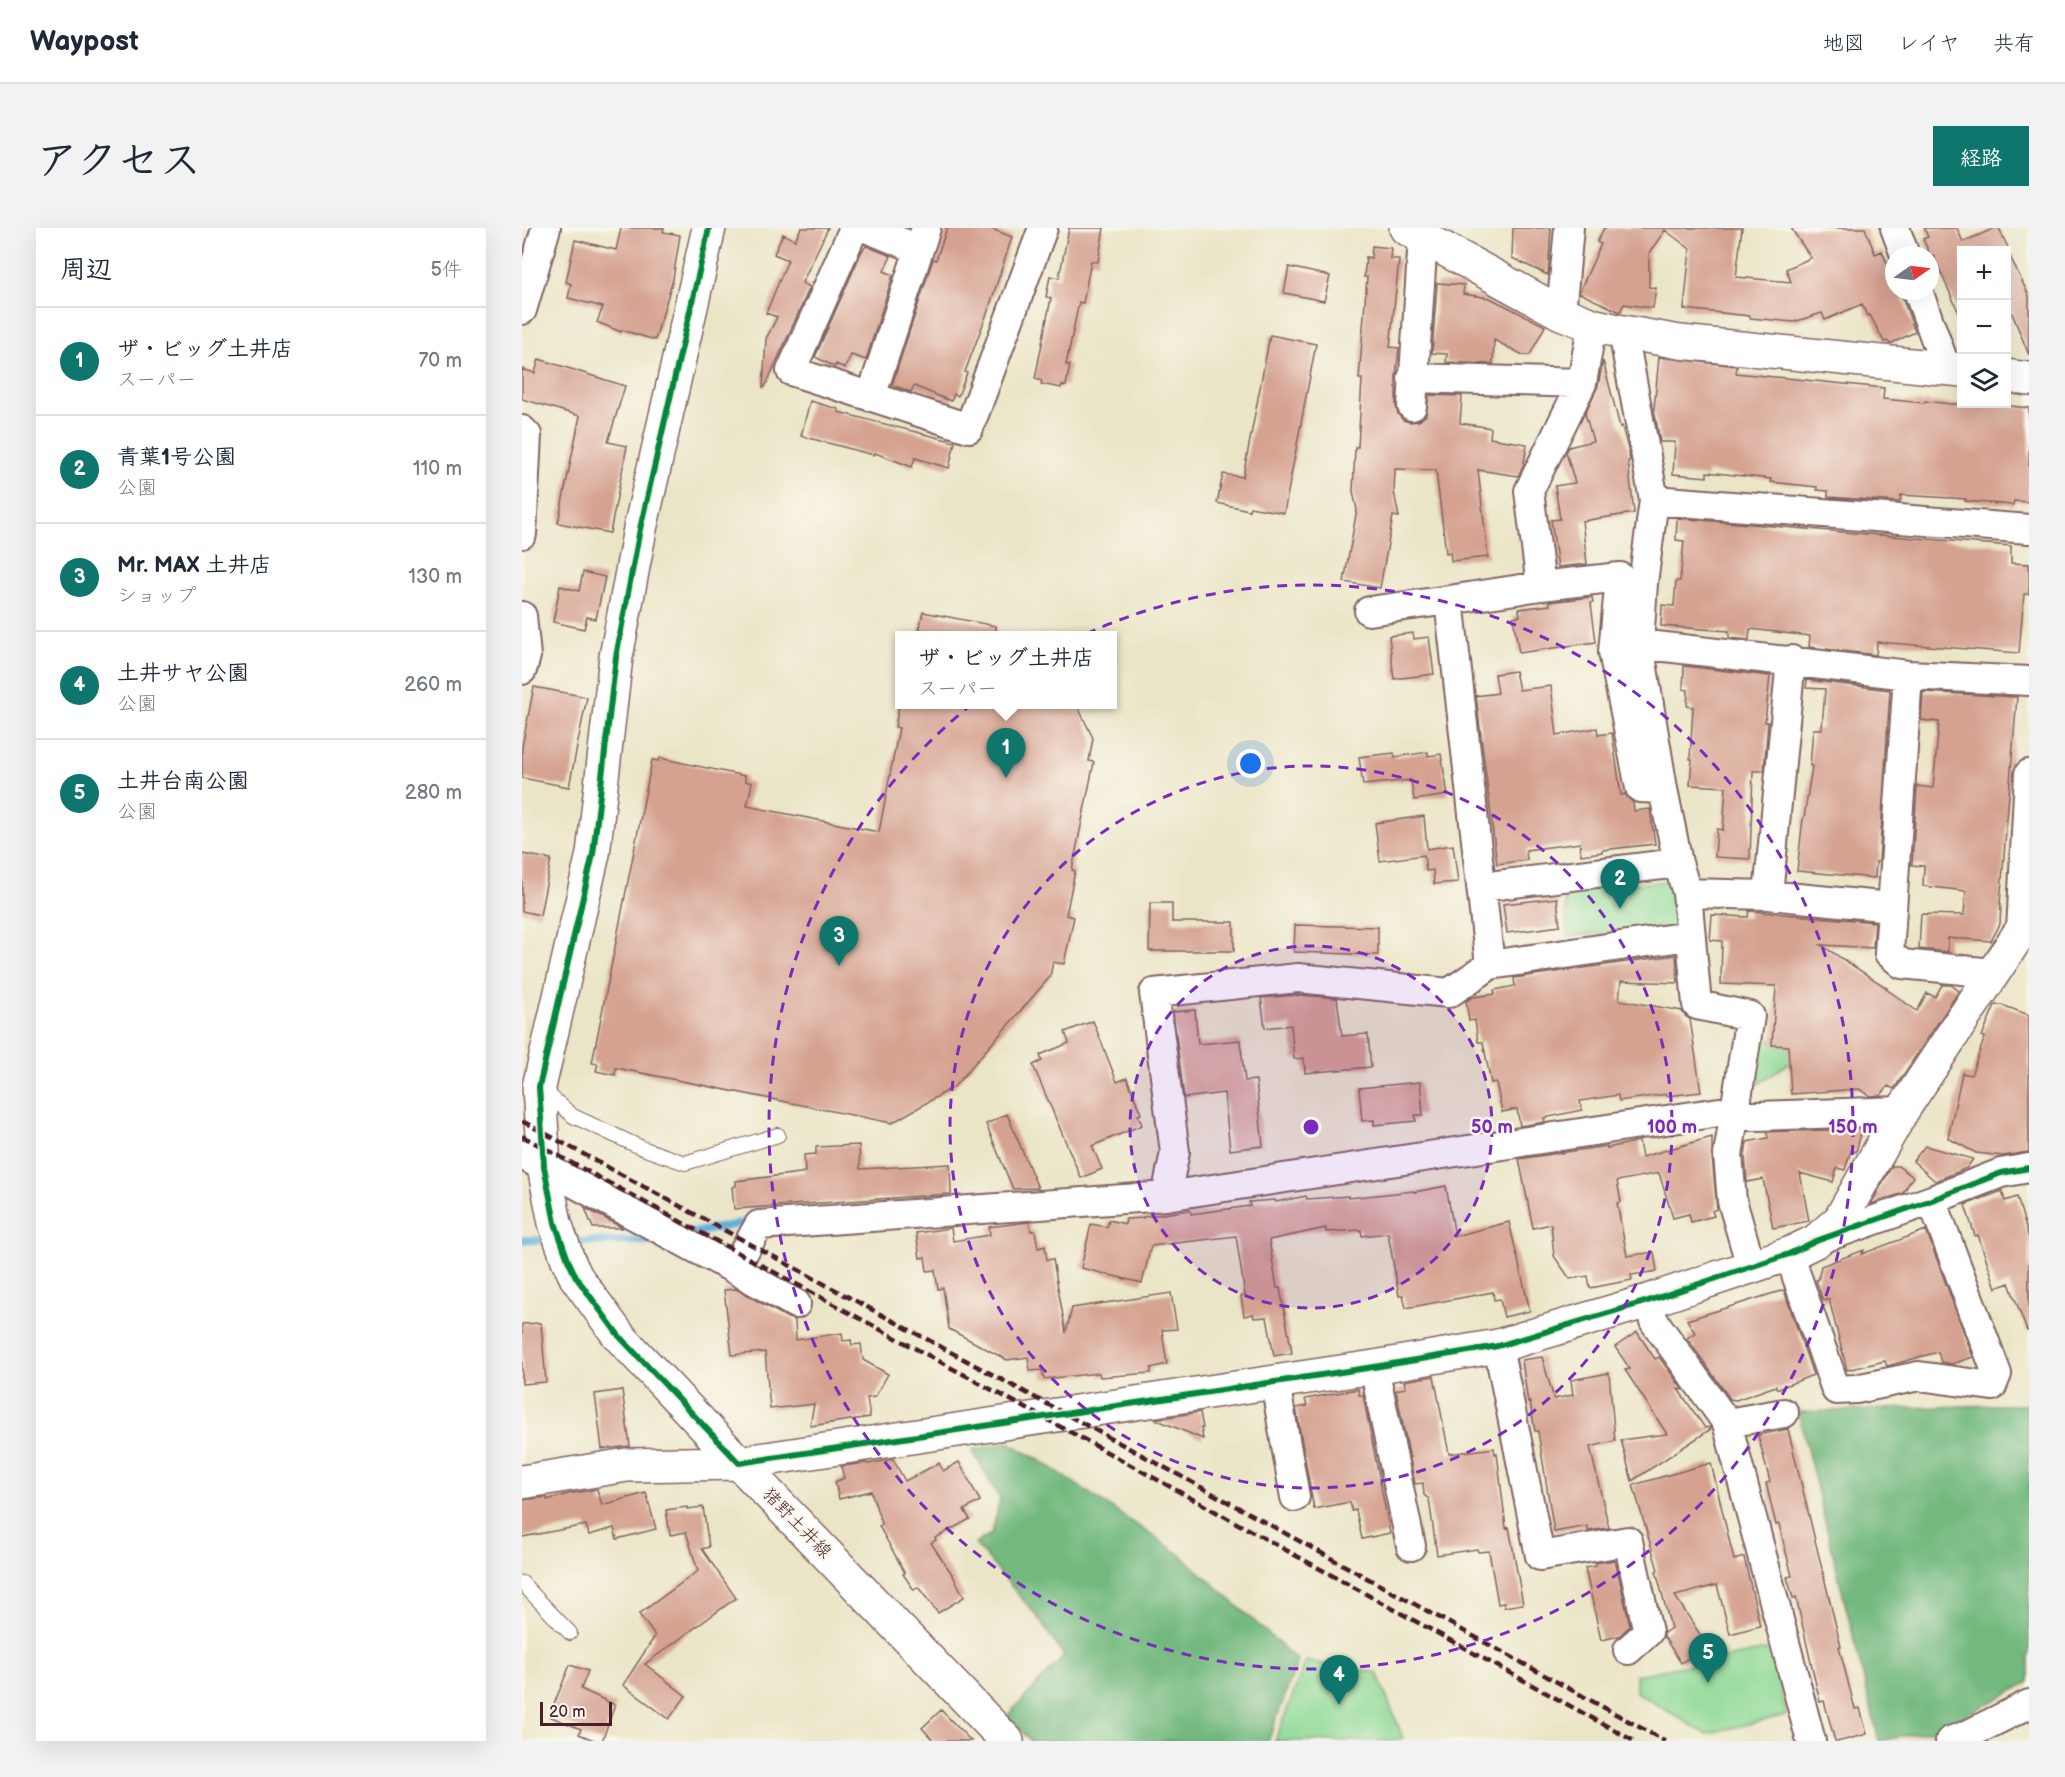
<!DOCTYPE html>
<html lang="ja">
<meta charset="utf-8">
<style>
:root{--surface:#fff;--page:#f2f2f3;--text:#1f2937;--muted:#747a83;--line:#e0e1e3;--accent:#0f766e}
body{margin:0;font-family:"Balsamiq Sans","Klee One",sans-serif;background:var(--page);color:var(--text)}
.controls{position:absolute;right:18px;top:18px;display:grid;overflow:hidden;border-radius:0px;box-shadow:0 6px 24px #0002}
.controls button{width:54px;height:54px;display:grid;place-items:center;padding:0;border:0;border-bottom:2px solid var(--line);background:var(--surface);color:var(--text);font:30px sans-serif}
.compass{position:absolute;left:1363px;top:18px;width:54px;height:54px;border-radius:50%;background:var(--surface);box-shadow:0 6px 24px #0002;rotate:76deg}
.scale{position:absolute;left:18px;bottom:15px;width:72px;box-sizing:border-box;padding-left:6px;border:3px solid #4a1f2b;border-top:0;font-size:16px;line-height:21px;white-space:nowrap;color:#4a1f2b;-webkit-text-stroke:4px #fbf7ec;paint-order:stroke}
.you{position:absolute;left:729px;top:536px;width:21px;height:21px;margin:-15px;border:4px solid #fff;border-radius:50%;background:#1a73e8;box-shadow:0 0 0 9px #1a73e833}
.badge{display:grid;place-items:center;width:39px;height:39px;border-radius:50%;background:var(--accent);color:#fff;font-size:20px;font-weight:700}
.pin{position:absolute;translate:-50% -50px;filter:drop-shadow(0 2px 3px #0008)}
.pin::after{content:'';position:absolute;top:32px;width:21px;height:18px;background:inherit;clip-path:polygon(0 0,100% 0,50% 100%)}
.popup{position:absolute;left:373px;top:403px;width:222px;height:78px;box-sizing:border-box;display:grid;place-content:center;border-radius:0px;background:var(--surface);filter:drop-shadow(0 2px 4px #0005);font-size:20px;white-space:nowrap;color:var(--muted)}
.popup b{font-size:22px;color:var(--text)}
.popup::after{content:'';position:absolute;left:50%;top:100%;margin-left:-12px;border:12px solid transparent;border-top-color:var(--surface)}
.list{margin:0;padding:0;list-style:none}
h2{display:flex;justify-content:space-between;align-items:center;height:78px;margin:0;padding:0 24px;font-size:26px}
h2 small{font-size:20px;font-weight:400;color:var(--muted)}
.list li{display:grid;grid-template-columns:39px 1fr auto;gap:18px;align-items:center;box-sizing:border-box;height:108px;padding:0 24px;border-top:2px solid var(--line)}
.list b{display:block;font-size:22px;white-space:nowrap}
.list p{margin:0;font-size:20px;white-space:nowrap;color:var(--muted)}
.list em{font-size:20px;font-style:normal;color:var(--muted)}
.icon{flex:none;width:33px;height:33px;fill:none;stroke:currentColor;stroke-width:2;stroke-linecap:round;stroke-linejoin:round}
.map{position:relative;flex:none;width:1507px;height:1513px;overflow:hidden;border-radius:0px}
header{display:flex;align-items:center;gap:36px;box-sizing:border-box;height:84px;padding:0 30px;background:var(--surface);border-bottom:2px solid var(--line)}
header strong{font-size:28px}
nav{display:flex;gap:33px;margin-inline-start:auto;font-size:21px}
.intro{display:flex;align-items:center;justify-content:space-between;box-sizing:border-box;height:144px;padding:0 36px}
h1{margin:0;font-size:42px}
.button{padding:15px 27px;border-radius:0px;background:var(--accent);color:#fff;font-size:21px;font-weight:700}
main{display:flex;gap:36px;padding:0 36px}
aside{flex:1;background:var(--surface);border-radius:0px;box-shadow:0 6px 24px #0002}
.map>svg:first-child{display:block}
.green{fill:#8fd996;stroke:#6c7c60;stroke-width:1.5}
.forest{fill:#73b97f;stroke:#5e6c55;stroke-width:1.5}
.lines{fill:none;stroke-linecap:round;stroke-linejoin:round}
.stream{stroke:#62afdb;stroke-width:8}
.building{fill:#d5a190}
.service-casing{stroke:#826462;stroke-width:16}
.minor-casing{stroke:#826462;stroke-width:32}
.tertiary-casing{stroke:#826462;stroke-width:36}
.secondary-casing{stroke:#826462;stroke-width:36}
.service{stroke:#fff;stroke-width:14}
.minor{stroke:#fff;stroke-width:28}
.tertiary{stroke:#fff;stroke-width:33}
.secondary{stroke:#fff;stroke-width:33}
.rail{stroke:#4a1f2b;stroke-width:4.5;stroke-dasharray:9 4.5;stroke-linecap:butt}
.cycleway-casing{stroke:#fbf7ec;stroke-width:10}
.cycleway{stroke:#00873e;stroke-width:6}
.ring{fill:none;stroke:#7b2cbf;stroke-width:3;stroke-dasharray:10 8}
.labels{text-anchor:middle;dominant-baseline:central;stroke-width:5;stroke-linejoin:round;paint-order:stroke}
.street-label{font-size:18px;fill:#4a1f2b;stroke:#fbf7ec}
.centre{fill:#7b2cbf;stroke:#fbf7ec;stroke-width:3}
.ring-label{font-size:18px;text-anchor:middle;font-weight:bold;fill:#7b2cbf;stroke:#fbf7ec;stroke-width:5;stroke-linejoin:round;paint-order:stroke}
</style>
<header>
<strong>Waypost</strong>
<nav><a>地図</a><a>レイヤ</a><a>共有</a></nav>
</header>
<div class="intro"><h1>アクセス</h1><a class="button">経路</a></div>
<main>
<aside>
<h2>周辺<small>5件</small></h2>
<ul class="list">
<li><span class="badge">1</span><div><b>ザ・ビッグ土井店</b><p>スーパー</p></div><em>70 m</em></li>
<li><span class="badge">2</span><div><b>青葉1号公園</b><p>公園</p></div><em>110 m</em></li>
<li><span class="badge">3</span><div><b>Mr. MAX 土井店</b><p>ショップ</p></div><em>130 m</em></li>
<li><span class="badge">4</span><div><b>土井サヤ公園</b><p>公園</p></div><em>260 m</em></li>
<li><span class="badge">5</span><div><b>土井台南公園</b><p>公園</p></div><em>280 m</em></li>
</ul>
</aside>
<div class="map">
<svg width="1507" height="1513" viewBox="0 0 1507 1513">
<rect width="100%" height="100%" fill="#fbf7ec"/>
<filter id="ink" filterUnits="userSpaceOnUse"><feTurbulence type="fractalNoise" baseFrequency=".0167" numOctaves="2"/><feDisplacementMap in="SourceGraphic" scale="12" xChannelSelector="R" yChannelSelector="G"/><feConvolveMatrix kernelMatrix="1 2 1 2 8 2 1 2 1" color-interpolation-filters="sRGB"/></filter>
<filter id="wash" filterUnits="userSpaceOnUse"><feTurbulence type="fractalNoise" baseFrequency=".008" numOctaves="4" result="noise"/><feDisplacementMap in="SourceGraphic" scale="24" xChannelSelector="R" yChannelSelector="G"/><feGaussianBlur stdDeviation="1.35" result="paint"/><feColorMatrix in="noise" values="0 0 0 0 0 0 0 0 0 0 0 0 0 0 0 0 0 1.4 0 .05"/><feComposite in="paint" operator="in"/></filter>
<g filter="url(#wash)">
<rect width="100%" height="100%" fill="#ebe5c7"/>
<path class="green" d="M1147,653l8,47 -109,8 -4,-46z
M1236,812h65l-69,47z
M1249,1421l16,66 -81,19 -70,-42v-17z
M784,1433l71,12 26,65 -15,3h-113z"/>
<path class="forest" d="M1469,1177h38v277l-90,47 -60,12 -81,-329z
M486,1214l36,21 136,91 118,107 -30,80h-237l-24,-25 57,-60 -28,-41 -61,-71 17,-11 8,-34 -28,-49z"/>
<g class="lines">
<path class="stream" d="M166,1006l65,-13
M0,1012l32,1
M50,1014l80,-1 9,-2"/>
</g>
<g id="blocks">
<path class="building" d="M99,0h43l-1,4 17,3 -7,44 -18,61 -33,-10 -1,2 -24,-10 6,-15 -35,-9 3,-14 -5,-2 9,-42 41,10z
M279,0h27l-26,55 8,4 -45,100h-2l3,-48 11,-22 -11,-4 22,-53 -14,-6 9,-20 12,6z
M425,0h42l23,9 -23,71 -24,64 2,1 -9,23 -4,-2 -3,7 -37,-15 -3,6 -19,-7 41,-126 3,1z
M547,0h35l-6,34 -7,-1 -8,42 -4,-1 -13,63h4l-4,21 -4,-1 -1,3 -20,-4 1,-3 -7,-2 16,-81 -5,-1 4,-21 9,2z
M991,0h38l-3,47 -36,-17z
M1082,0h138l-6,49 55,5 -5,-13 25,-11 -20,-30h74l10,26 7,-3 5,12 3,-2 4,6v24h6l15,41 -25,12 -3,-3 -3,1 -14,-27 -3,1 -5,-12 -37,16 -3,-7 -28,9 -44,-4v-2l-66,-7 6,-60 -25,-19 -16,23v34l7,1 -3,20 -29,-4 -4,8 -41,-19 22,-49 -4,-2z
M1402,0h33l6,14 32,-14h4l10,22h-2l22,46v59l-22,-54v-51h-45v70l-29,-65h-3l-7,-16 5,-2z
M344,18l25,10 -7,15 9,4 -27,85 -15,-5 -6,13 -9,-4 -1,3 -20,-10 47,-106z
M850,18l19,2 -1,11h9l-9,88 9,1 -3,29v29l2,8 5,6 7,2 9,-1 7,-6 3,-20 33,1 -2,27 31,5 -1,10 37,6 -3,19 -6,13 -40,-6 10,87 -37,4 -1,-9 -4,1 -10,-83 -41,-1 -1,23 5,25 -6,-1 -13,72 -36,-6 13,-73 -4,-17 2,-45h3l4,-68h-3l8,-102h-3l2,-20 5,1z
M767,39l41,9 -6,25 -40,-8z
M915,55l27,2 -1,9 27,4 55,28 -15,29h-7l-29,-15 -1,24 -47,-2 1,-8 -15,-1z
M748,107l46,9 -32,169 -34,-6 -1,3 -32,-7 6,-29 20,3z
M1137,129l78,9 -1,7 148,15 -1,11 41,4 1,-2 26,3h41l37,4v94l-15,-1 -1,4 -48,-4 1,-2 -65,-4 -1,7 -72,-5v-6l-11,-1v-3l-47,-5 1,-3 -64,-7v5l-34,-3 2,-32h-15l-6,-33z
M17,131l86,27 -17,56 19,4 -17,87 -52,-10 22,-107 -58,-17v-30l13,4z
M1081,133l17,66 2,-1 6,23 2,11 -2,1 6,52 -52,8 5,43 -29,3 -7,-47 9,-1 -5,-33 20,-3 -9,-31 3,-5 24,-6 -8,-28 13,-27z
M288,173l28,8v3l117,30 -6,26 -34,-10 -3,9 -37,-14 -1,2 -73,-19z
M1155,290l334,28v17l18,1v30h-5l-5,59 -142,-11 -1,13 -67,-8 1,-11 -60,-7 -1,11 -20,-2v-7l-68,-5 1,-21 12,1 2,-25h4l4,-40 -8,-1z
M61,344l22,5 -9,42 -9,-2 -3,12 -31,-7 7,-36 19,5z
M1070,369l1,5 -2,1 5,39 -77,11 -6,-36 7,-1 -1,-7 31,-4 -1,-3z
M401,384l73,14v10h-78z
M891,405l1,6 15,-2 5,37 -40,5 -5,-43z
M1162,438l86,10 -5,46h3l-4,49h-11l-3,88 -35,-2 2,-28 6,1 3,-43 -36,-2 2,-26h-2l3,-52 -6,-1 1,-16 -5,-1z
M993,443l4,19 32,-4 6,49 40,-7 1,7 14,-2 9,62 4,-1 8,9 1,8 16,-2 5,35 -53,6v2l-21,3 -1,-12 -54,7 1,10 -30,4 -21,-168 22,-3 -3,-19z
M1285,452l83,10 -11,172h-3l-1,16 -78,-7 6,-53h1l8,-52h-2l3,-37h9l3,-40 -19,-1z
M12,459l53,10 -18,90 -47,-9v-31z
M1401,464l94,5 -17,207h1l-1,20 -9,17 -43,-3v14l-29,-3 2,-35 43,1 2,-24 -43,-5 1,-20 -12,-1 5,-79 16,2 6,-66 -18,-2z
M377,477h178l16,33 -4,23 5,1 -22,108 3,1 -9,44 8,2 -10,47 -11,-2 -3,15 -96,110 -62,36 -276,-55 -1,7 -19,-4 2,-7 -6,-1 60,-303 7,1 1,-3 85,18v5l7,2 -5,23 132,26 20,-104 -4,-1z
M906,524v4l13,-2 7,41 -34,5 -3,-20 -48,5 -4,-28 35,-4 1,4z
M902,588l3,33 26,-4 5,37 -24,2 -1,-14 -7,1 -2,-16 -44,6 -5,-38z
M0,626l29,5 -11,56 -18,-4z
M1035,670l3,28 -53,7 -4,-29z
M628,675h22v19h62v29h-85z
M1227,683l126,11 -2,26 -52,-3 66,43 -1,1 31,22 10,-18 8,4 7,-12h9l8,6 -65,98 -6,-3 -7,9 -10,1 -12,-7 -68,5 -3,-48 -16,-1 4,-59 -55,-2 1,-43 -12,-1 2,-25 36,2z
M773,697l83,2v28l-84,-3z
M1154,727l2,28 -57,-2 -2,19 63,11 3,5 5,3 11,73 -34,4v-2l-48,7 -1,-6 -38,6 2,9 -38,8 1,4 -25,4 -3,-17 -15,3 -6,-30 -5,1 -8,-41h-5l-3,-22 -6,1 -3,-20 7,-4 22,-3 -1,-4 21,-4 -1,-8z
M776,767l39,3 5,38 26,-2 3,33 -66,6 -1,-15 -10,1 -3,-34 -26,3 -4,-30z
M1473,777h7l27,10v137l-26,4 -27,-3 -28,-15 14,-65 9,2 14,-38 -3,-1z
M673,782l3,34 42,-4 5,41 11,-1 7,66 -33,4 -6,-57 -40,5 -11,-86z
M571,793l24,61 10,-4 14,36 -3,1 4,10 -50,21 10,23 -21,9 -48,-113 9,-4 -2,-6 29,-12 -4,-11z
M898,854l3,33h-8l1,6 -42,4v-5l-12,1 -3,-33z
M485,886l25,60 6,14 -25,1 -27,-65z
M1337,901l3,1 -6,22 -5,-2 -6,20 -8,-2 -4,14 -33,-9 9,48 -36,7 -10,-49 -16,3 -2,-26 2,-14 21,-4 -1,-6z
M1190,909v19l5,53 -5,2 2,5 -23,6 -2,-8 -16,4 -14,-45 -42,8 4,21 -4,1 10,53 27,-4 3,19 -26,4 1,5 -42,8 -2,-12 -18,3 -16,-23 -3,-32 -18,4 -14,-69 88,-13v2l32,-7 3,16z
M337,917l1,24 90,-5 1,30 -217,15 -2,-22 4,-1v-5l64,-8 5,-1 -1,-17 12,-1v-7z
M1403,918l48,13 -6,9 -32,13 -22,-20z
M1370,938h6l15,11 -10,16 -32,11z
M924,958l9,50 54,-14 21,89 -26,6 -4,-18 -6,1 -1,-8 -87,16 -3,-13 -4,1 -11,-63 -26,3 -1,-6 -35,2v-4l-57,12 8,48h3l12,65 -18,3 -7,-39 -13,1 -1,-4 -9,2 -3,-20 4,-1 -9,-59 -85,10 -9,37 -61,-15 10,-44 16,3 2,-7 16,4 1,-5 17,-1v-1l47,-7 1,4 59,-8 -1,-4 26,-2 1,2 30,-6 1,3 41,-3v2l66,-7v1z
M1480,963l3,10 12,-4 12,41v92l-2,1 -18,-48 -13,5 -18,-53 -3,1 -10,-31z
M63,980l38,20h-30z
M507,994l2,9h4l3,17 7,-2 2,14 6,-1 13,74 6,-25 99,-15 6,36 -15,1 5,34 -16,4v5l-51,4 -1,-4 -55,6 -2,-9 -12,1 -2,-14 -21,3 -58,-31 -6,-41 -5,1 -3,-19 -8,1 -2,-14 -5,1 -4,-25 35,-5 2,13 37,-6 -1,-8z
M1404,1002l47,127 -21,7 -11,-2 -3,-10 -51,14 -2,-5 -38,9 -18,-71 -6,2 -7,-21h2l3,-14 43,-16 -2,4z
M214,1061l52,29 7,2 1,20 46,-7 1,8 8,-1 1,5 9,-1 2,16 25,14 -13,23 -8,1 3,19 -60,9 4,-22 -44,5 -5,-57 -33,3 -8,-65z
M1262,1062l29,85 -36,14 -1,-3 -40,14 -6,-1 -43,-61 8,-5 -8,-13z
M19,1095l5,59 -24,2v-60z
M1115,1104l18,27 4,-2 24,33 -5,-1 27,39 5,-1 1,2 -79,52 -11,-41 46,-6 -42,-64 5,-1 -15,-22z
M1020,1129l12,42 19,-4 -2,-15 38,-7 6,68 -25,6 19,81 -21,3 -1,-5 -33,6 -16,-101h-3l-5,-29 -2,1 -6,-43z
M912,1148l15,78 45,-6 1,6 2,-1 9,75 3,-1 14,77 -19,3v-4l-6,1 -9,-53 -11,1 -1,-3 -40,6 -8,-56 -5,-4 -1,-12 -8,1 -19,-94 10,-2 -2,-7z
M836,1161l1,6h4l27,138 -28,6 -6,-29 -4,1 -2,-9 -36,7 -18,-101 11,-2 -2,-7z
M100,1162l8,56 -28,3 -7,-55z
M678,1184l3,16h-2l2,11 -48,-20z
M1266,1201l53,218h-2l16,62 5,-1 7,26 -26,7h-6l-11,-40 -4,1 -24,-105 -3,1 -6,-21 5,-1 -13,-52 -3,1 -10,-42 4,-1 -12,-47z
M371,1231l12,22 34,-18 4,8 16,-9 21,39 -16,9 6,9 -35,19 1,2 -5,3 21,31 12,23 -26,16 -20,-26 -4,3 -11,-16 2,-1 -26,-47 3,-1 -11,-34 -32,8 -4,-17 9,-4 -3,-12 26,-3 1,1z
M1189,1235l23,97 10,-3 16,69 -30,8 -13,-49 -42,11 32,49 -26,18 -17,-26v-4l7,-5 -15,-57 2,-1 -25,-85z
M75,1261l5,16 44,-12 10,36 -39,10 -3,-11 -25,7 -3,-10 -64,12v-37l25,-3v3l21,-6z
M165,1279v2l16,-2 6,40 -7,2 34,49 -91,66 41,32 -17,23 -46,-34 32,-49 -16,-22 59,-43 -12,-39 -16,3 -4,-25z
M1093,1332l15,66 -11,10 -18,4 -16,-72 11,-2 -1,-3z
M48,1437l18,6 -7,18 34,16 -13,36h-6l-17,-7 2,-5 -32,-13z
M419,1482l30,31h-37l-12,-13z"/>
</g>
</g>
<g filter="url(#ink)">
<use href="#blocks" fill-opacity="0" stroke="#826462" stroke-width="1.5"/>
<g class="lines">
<g class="service-casing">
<path id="service" d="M21,862l30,26 69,32 43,15 93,-28
M0,1355l48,50"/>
</g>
<g class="minor-casing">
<path id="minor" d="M332,0l-63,143 178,57 74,-200
M344,0l52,21
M1373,0l10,27
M1396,63l28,77
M0,82l24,-82
M1039,85l8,-85
M1101,104l31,168 -11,83 -4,61 24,145 15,74 9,30 10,112 53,11 -22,139 4,46 19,65
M890,150l170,5
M349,169l55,-169
M890,178l11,-168
M0,202l5,5 -5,99
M1132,272l375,29
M1019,358l-12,-95 53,-108 10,-58
M847,383l80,-11
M0,388l4,40 -4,14
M1117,416l269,31 121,6
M1386,447l-19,278 13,11 91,9
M1141,561l-23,-1 -27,-136 7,-75 -79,9 -92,14 41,365 199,-29
M959,659l197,-24
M1165,665l81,2 123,12
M1246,667l23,-235
M1499,703l8,-157
M0,927l212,114 62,35
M644,968l9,-44 -21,-159 144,-15 151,15 41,-28
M1296,1012l114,-40 69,-27 28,-5
M1267,1026l47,136 20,-1 63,-13 73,10 5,-12 -65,-174
M212,1041l25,-44 407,-29 553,-84 37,4 146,-5
M1126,1073l6,20 73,102 84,318
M976,1118l42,210 88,-15 20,91 -20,18
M852,1139l37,179
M753,1154l20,115
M1205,1195l57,-10
M1428,1513l17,-6 62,-31"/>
</g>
<g class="tertiary-casing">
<path id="tertiary" d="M187,0l-69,301 -24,128 -23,197 -54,233 5,80 11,56 13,37 8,17 43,59 120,127 635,-96 124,-21 150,-45 141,-47 27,-13 24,-21 62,-109 119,-180 8,-5
M884,0l155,85 31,12 31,7 57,10 282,28
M1484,148l23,3"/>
</g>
<g class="secondary-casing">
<path id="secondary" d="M0,1254l105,-17 112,-2 268,278"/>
</g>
<use href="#service" class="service"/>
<use href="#minor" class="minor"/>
<use href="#tertiary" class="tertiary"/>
<use href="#secondary" class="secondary"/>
<path class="rail" d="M0,893l653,352 490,268
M0,908l563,304 549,301"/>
<g class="cycleway-casing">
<path id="cycleway" d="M187,0l-69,301 -24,128 -23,197 -54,233 5,80 11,56 13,37 8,17 43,59 120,127 635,-96 124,-21 150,-45 141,-47 27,-13 116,-41 69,-27 28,-5"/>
</g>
<use href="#cycleway" class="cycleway"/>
</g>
</g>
<circle cx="789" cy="899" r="181" fill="#7b2cbf" fill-opacity=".12"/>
<g class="ring">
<circle cx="789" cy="899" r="181"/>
<circle cx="789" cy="899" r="361"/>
<circle cx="789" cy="899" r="542"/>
</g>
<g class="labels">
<g class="street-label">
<text transform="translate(275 1295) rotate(46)">猪野土井線</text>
</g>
</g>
<circle cx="789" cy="899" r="9" class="centre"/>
<g class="ring-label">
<text x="970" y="905">50 m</text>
<text x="1150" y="905">100 m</text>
<text x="1331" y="905">150 m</text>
</g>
</svg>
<div class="controls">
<button>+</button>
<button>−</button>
<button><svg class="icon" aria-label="layers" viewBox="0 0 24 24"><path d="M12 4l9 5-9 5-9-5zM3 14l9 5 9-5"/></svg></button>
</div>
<svg class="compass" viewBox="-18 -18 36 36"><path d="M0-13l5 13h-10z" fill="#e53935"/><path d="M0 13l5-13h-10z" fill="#747a83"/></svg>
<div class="scale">20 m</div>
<div class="you"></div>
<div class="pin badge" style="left:484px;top:550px">1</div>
<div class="popup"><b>ザ・ビッグ土井店</b>スーパー</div>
<div class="pin badge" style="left:1098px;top:681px">2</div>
<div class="pin badge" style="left:317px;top:738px">3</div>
<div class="pin badge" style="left:817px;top:1477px">4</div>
<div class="pin badge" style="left:1186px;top:1455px">5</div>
</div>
</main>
